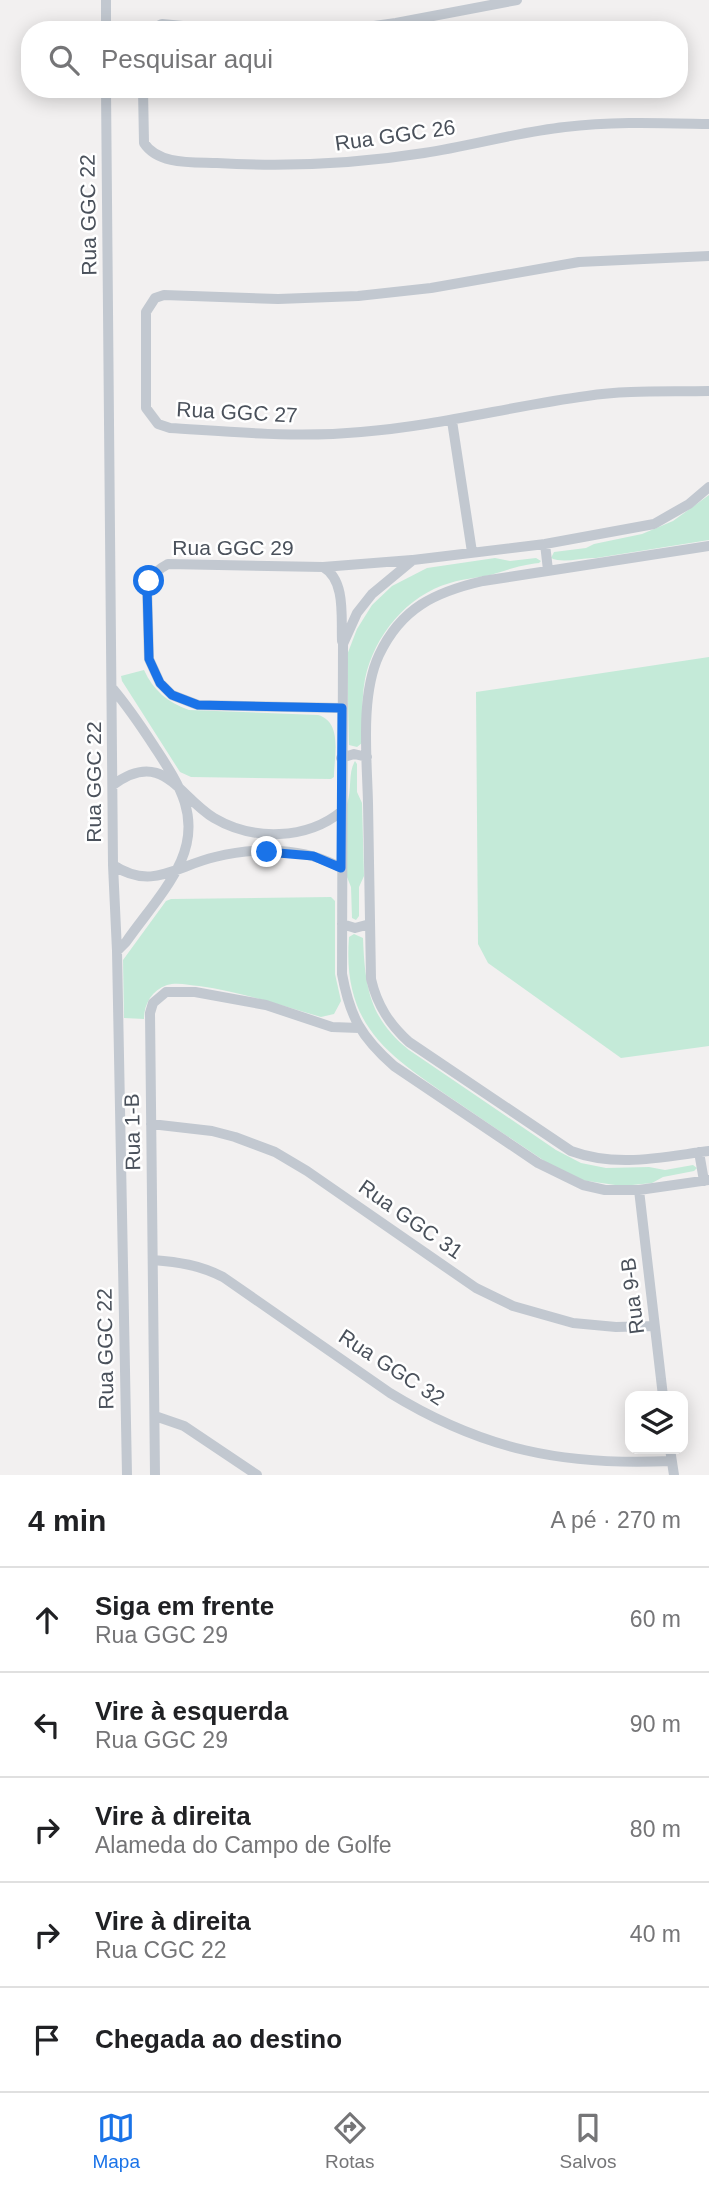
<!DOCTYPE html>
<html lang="pt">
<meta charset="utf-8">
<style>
:root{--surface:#fff;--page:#f2f2f2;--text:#202124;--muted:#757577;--line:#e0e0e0;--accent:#1a73e8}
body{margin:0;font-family:Helvetica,sans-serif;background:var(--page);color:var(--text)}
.controls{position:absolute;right:21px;bottom:21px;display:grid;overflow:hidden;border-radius:14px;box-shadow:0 4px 18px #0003}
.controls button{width:63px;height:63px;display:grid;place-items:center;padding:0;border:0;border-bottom:2px solid var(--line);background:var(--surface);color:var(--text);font:35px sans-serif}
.stop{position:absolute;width:21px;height:21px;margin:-16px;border:5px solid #1a73e8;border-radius:50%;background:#fff}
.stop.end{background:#1a73e8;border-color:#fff;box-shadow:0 2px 7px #0008}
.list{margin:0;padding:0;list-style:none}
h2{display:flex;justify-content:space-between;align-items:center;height:91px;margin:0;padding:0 28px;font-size:30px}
h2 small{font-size:23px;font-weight:400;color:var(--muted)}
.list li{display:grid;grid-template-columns:46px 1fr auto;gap:21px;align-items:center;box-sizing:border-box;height:105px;padding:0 28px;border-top:2px solid var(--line)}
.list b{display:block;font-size:26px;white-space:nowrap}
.list p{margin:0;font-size:23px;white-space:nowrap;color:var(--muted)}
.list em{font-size:23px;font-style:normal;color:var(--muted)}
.icon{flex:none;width:38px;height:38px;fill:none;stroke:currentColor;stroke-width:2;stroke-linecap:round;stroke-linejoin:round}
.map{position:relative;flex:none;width:709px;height:1475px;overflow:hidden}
.search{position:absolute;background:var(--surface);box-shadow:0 4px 18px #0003;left:21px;right:21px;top:21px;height:77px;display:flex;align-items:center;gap:18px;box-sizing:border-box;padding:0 24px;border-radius:28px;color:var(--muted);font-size:26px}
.sheet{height:616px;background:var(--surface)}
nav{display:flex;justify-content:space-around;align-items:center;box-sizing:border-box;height:98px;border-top:2px solid var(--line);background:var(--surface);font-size:19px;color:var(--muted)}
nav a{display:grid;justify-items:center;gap:4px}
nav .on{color:var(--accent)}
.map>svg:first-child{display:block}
.green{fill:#c4ead8}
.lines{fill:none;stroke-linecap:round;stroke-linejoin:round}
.minor{stroke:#c2c8d0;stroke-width:10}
.route{stroke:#1a73e8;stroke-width:9}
.labels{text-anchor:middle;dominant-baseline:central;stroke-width:5;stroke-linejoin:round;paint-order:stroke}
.street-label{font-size:21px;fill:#4a515b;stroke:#fff}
</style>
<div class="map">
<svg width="709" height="1475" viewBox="0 0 709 1475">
<rect width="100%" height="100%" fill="#f2f0f0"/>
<path class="green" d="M709,495v45l-113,18c-14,-1 -32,6 -45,0l3,-6 32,-4 8,-4 48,-10 31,-13z
M495,558l15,3 26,-3 5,3 -2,2c-17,2 -26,5 -42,10 -15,5 -32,5 -47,10 -43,12 -76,53 -85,96 -4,21 -2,43 -3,64l-5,4 -8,-2 -2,-90 10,-26 15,-24 20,-19 35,-18z
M709,657v389l-88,12 -133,-95 -10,-19 -2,-252z
M144,670c9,20 24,33 45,40l129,5c25,7 16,41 16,62l-3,2 -140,-2 -11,-5 -58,-91 -1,-5z
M355,761l2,3v28l5,11 2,73 -5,11v29l-3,4 -4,-2 -1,-31 -4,-10v-73c5,-14 1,-32 8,-43z
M331,897l4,4v73l6,27 -7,13 -13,3c-41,-12 -79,-25 -122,-31 -10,-1 -22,-4 -32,-1 -15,5 -23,19 -23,34l-20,-1 -1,-58 43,-59 5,-2z
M354,934l9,4c2,48 6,80 46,112l147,100 25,13 25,5 43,-1 16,3 28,-5 4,3 -3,3 -31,6 -11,6 -30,3 -41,-6 -26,-12c-33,-22 -66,-44 -98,-66 -67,-46 -115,-74 -108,-165z"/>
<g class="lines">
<path class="minor" d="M106,0v30
M150,30l12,-6 63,6
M345,30l51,-7 121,-23
M106,89l7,776 4,86 10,524
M143,89l1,54c14,22 49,19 73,20 70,4 138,1 207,-10 47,-7 94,-21 141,-26 48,-6 96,-4 144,-3
M709,256l-130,6 -148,26 -73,8 -80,3 -114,-4 -9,3 -9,14v96l12,16 12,4c64,4 127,10 191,4 77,-6 150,-26 226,-36 40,-6 81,-4 122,-5
M452,421l20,131
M709,487l-20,17 -35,20 -109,20 -132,16 -41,34 -15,19 -14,31 -1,330c8,43 19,63 52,92l144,97 45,22 22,5h34l70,-10
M545,544l3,26
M709,546l-226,35c-48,11 -82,27 -104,74 -19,41 -12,103 -11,148 1,58 2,117 3,176 6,26 18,45 38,63l162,109c46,17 91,6 138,0
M323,567c23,13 18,50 19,74
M113,689c15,18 28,37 41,57 24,37 47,69 27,115 -13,29 -37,55 -55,81l-9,9
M342,708l-144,-3 -26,-10 -12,-12 -11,-24 -2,-73c4,-11 11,-17 21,-22l155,3 89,-7
M341,758l13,-4 13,3
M113,785c50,-37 65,11 101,33 39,23 93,22 128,-7
M113,865c39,26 63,1 102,-8 40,-10 90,-10 126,11
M342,924l13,4 15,-4
M151,1124l61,7 23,6 40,15 32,19 169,117 37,18 60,17 43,4 38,-1
M699,1152l5,29
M639,1190l24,206
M153,1260c26,2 46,5 70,17l167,116c93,57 174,73 281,68
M155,1416l29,10 73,49
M670,1449l4,26
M155,1475l-5,-462 3,-10 13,-11h29l71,13 66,22 27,1"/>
</g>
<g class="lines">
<path class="route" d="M149,581l-2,5 2,73 11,24 12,12 26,10 144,3 -1,160 -28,-12 -46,-4"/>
</g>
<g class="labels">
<g class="street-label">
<text transform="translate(395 135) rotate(-8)">Rua GGC 26</text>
<text transform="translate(88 215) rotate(-91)">Rua GGC 22</text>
<text transform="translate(237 412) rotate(3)">Rua GGC 27</text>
<text x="233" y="547">Rua GGC 29</text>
<text transform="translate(93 782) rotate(-90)">Rua GGC 22</text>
<text transform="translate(132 1132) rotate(-91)">Rua 1-B</text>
<text transform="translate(411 1219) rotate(35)">Rua GGC 31</text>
<text transform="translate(632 1296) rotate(-97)">Rua 9-B</text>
<text transform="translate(105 1349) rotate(-91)">Rua GGC 22</text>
<text transform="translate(392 1367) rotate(33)">Rua GGC 32</text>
</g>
</g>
</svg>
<div class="controls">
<button><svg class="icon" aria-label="layers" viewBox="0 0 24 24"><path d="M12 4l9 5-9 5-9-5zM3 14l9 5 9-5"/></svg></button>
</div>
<div class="stop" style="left:149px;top:581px"></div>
<div class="stop end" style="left:267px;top:852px"></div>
<div class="search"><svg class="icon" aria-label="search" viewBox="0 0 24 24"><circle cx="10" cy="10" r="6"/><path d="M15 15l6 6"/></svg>Pesquisar aqui</div>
</div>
<section class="sheet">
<h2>4 min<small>A pé · 270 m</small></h2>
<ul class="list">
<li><svg class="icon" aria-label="ahead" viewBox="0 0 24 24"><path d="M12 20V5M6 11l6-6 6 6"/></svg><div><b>Siga em frente</b><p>Rua GGC 29</p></div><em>60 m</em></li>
<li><svg class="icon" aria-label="left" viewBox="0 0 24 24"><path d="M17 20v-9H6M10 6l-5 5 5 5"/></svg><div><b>Vire à esquerda</b><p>Rua GGC 29</p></div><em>90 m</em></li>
<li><svg class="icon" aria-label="right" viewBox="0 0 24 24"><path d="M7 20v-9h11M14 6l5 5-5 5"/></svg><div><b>Vire à direita</b><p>Alameda do Campo de Golfe</p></div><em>80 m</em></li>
<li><svg class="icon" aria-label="right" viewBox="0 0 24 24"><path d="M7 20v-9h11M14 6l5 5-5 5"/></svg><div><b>Vire à direita</b><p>Rua CGC 22</p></div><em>40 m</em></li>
<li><svg class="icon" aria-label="arrive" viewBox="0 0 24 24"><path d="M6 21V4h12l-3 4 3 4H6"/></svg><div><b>Chegada ao destino</b></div></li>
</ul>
</section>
<nav>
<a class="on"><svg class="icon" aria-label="map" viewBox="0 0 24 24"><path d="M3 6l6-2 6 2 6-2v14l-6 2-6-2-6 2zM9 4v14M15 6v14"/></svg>Mapa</a>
<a><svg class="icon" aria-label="directions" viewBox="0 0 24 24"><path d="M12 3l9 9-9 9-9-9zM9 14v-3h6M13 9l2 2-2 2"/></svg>Rotas</a>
<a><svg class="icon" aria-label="saved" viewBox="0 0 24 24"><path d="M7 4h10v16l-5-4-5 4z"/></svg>Salvos</a>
</nav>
